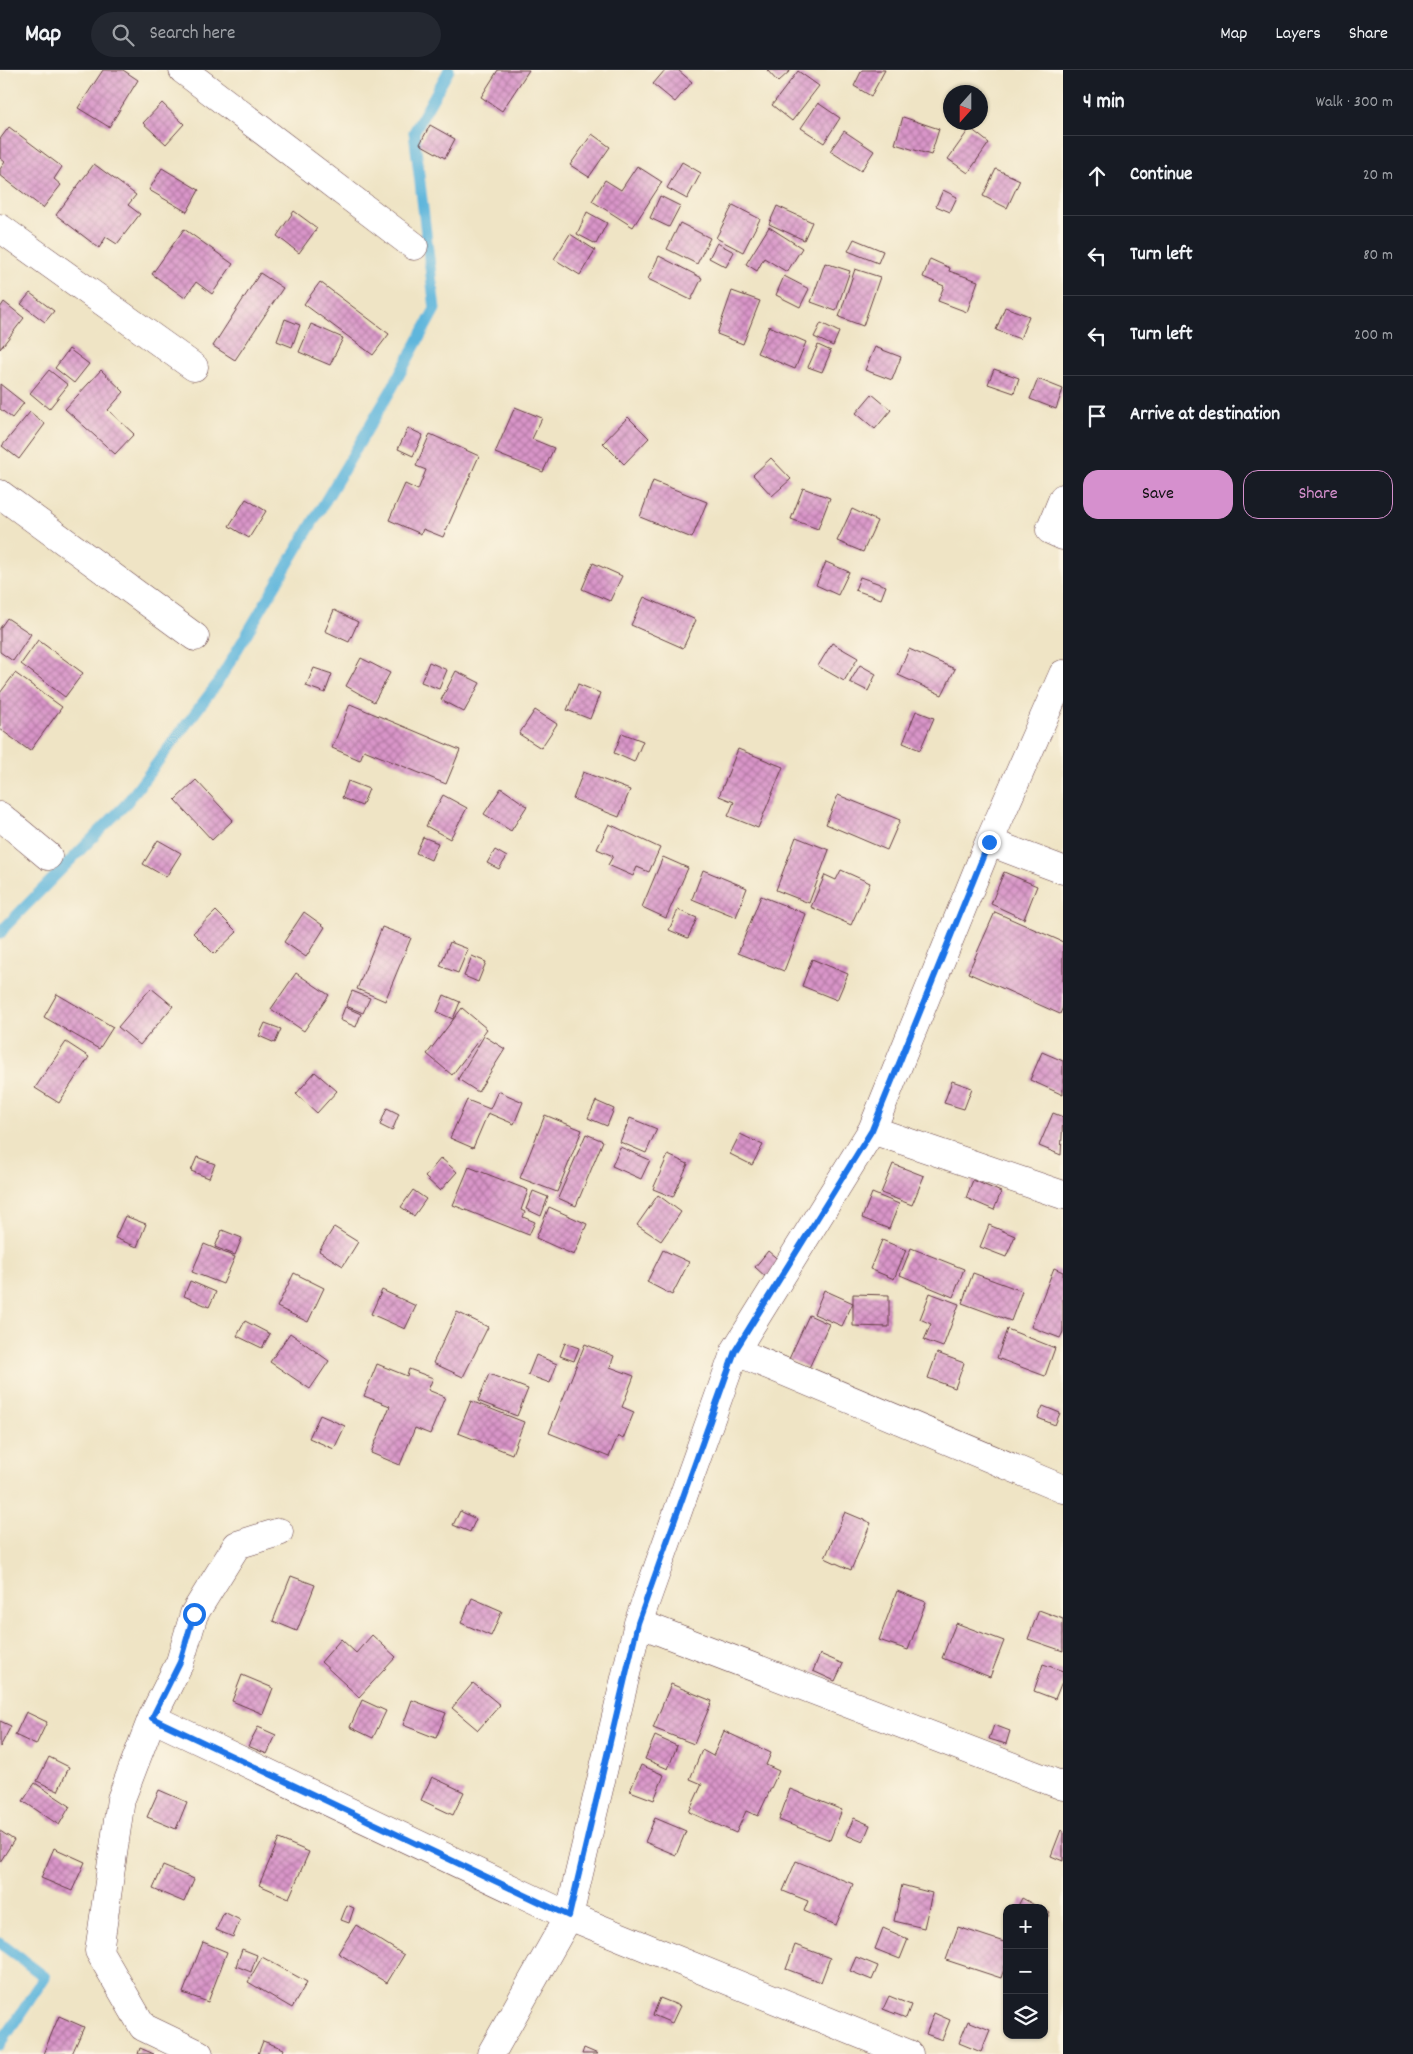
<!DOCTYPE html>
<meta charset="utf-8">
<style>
:root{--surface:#171b24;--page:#242831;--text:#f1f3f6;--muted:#9ea1a6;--line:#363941;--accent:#d690ce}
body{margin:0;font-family:Dekko,sans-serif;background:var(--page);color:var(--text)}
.controls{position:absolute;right:15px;bottom:15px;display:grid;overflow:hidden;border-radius:10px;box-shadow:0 1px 4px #0004}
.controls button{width:45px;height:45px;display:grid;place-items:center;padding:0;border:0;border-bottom:1px solid var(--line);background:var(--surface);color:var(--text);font:25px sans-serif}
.compass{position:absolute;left:943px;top:15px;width:45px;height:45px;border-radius:50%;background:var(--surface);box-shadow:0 1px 4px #0004;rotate:201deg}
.stop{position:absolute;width:15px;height:15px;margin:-11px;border:4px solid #1a73e8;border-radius:50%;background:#fff}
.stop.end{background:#1a73e8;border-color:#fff;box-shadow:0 1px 5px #0008}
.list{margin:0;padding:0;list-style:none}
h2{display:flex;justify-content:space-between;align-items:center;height:65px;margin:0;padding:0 20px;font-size:21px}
h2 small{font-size:16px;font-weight:400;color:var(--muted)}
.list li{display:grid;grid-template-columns:32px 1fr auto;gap:15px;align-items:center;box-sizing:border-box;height:80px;padding:0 20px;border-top:1px solid var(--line)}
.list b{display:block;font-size:19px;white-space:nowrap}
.list em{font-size:16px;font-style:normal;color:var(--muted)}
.actions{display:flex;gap:10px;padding:15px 20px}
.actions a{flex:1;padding:11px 0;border:1px solid var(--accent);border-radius:15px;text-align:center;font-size:18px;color:var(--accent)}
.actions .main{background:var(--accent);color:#111}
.icon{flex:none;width:28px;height:28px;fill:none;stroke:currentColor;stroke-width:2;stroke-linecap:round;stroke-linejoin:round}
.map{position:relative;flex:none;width:1063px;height:1984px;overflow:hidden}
header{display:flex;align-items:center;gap:30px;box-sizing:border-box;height:70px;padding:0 25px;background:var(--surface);border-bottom:1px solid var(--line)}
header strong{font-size:24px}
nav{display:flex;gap:28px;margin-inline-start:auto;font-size:18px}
.search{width:350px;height:45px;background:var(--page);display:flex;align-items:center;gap:12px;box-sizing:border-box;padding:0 18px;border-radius:28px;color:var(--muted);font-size:19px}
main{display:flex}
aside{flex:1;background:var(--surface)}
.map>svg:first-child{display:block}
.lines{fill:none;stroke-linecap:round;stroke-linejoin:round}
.stream{stroke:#5fb6dc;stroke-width:11}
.building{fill:url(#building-cross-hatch)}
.street-casing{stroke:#633d42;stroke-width:29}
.street{stroke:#fff;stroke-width:28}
.route{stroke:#1a73e8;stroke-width:6}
</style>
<header>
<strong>Map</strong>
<div class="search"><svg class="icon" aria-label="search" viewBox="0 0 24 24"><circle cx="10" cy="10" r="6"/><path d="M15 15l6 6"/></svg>Search here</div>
<nav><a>Map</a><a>Layers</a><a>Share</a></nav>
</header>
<main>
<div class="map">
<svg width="1063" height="1984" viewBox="0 0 1063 1984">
<defs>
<pattern id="building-cross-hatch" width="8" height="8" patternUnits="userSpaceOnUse" patternTransform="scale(1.25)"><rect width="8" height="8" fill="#d995c9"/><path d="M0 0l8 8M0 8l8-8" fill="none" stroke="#b279a3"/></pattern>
</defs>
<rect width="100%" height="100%" fill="#fcf5e5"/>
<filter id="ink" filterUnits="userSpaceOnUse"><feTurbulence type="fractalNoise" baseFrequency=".02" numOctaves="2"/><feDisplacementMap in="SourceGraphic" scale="10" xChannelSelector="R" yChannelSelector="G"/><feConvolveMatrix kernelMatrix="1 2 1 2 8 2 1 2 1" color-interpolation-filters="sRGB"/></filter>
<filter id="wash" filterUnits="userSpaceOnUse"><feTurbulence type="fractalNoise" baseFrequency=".0096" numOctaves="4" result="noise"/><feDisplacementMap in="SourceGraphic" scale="20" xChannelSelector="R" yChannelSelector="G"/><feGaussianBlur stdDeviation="1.12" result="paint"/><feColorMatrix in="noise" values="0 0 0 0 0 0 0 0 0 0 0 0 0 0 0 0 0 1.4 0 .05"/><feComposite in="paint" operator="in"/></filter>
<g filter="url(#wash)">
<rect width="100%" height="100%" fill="#efe4c5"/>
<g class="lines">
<path class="stream" d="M0,864l5,-7 120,-122 92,-121 174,-294 44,-81 -21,-177 35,-62
M0,1873l45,34 -45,68"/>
</g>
<g id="blocks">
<path class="building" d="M103,0h20l15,10 -29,47 -31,-19z
M498,0h31l-27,41 -21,-14z
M665,0h13l14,12 -17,20 -22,-18z
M767,0h24l-13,12z
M862,0h23l-14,26 -17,-10z
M798,1l21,15 -27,35 -20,-16z
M162,33l22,21 -18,20 -23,-21z
M818,33l22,15 -16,25 -23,-15z
M903,47l36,12 -8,26 -36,-11z
M430,55l25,14 -10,19 -25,-14z
M9,57l53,40 -8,12 7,6 -18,23 -43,-33v-6l5,-7 -5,-4v-19z
M970,58l19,15 -21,30 -20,-14z
M844,61l30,20 -13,20 -31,-20z
M592,64l18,13 -21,30 -19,-12z
M682,92l19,11 -14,26 -20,-11z
M94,94l42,31 -8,10 12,9 -23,30 -11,-7 -7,11 -43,-33z
M637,96l25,16 -29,45 -41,-26 13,-21 16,10z
M162,98l37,22 -12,22 -38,-22z
M996,99l24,11 -13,28 -24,-12z
M943,120l14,7 -7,15 -14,-6z
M660,126l20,10 -11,21 -19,-9z
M733,135l27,14 -17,33 -27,-14z
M777,136l35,16 -8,18 -35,-16z
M294,141l23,17 -18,25 -22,-17z
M587,142l20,11 -11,21 -19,-10z
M680,153l30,15 -13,26 -30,-15z
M769,157l33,21 -15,24 -23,-14 -7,13 -11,-7z
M184,159l49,35 -21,30 -16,-12 -11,16 -33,-24z
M570,164l25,16 -15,25 -26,-16z
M854,169l29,12 -5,12 -30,-12z
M717,173l17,9 -8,15 -17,-9z
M659,186l43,22 -11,22 -43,-21z
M930,189l20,9 -1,3 29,10 -11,31 -29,-11 6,-15 -21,-9z
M825,193l25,8 -14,40 -25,-9z
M855,199l25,8 -17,49 -24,-9z
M260,203l23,15 -48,72 -22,-14z
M784,206l25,13 -9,18 -24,-12z
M320,212l69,52 -16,21 -69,-51z
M732,221l28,10 -17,43 -26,-10z
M30,223l24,18 -9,11 -24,-18z
M4,232l20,16 -24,31v-41z
M1005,237l24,9 -9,23 -24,-9z
M285,249l15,6 -8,22 -15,-6z
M821,253l18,9 -6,14 -19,-9z
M311,254l32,14 -13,27 -31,-13z
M769,256l37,16 -11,27 -38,-16z
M818,275l13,6 -9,21 -14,-5z
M875,277l26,10 -9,23 -27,-10z
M69,279l20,15 -15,19 -19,-15z
M994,299l25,9 -5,15 -26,-9z
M49,300l19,15 -19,24 -19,-16z
M101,300l23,22 -16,18 26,24 -19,20 -50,-45z
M1038,309l25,10 -7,20 -26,-10z
M0,314l24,19 -12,15 -12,-9z
M872,324l19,16 -16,19 -19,-16z
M515,337l27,11 -10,21 22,9 -11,24 -48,-19z
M30,342l15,12 -26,35 -17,-13z
M628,347l21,21 -25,26 -21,-21z
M408,358l15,7 -10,21 -15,-7z
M430,364l49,22 -36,81 -20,-8 -2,5 -32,-14 16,-36 13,6 8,-20 -10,-4z
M771,388l20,21 -19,17 -19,-21z
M653,411l54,21 -15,36 -52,-21z
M803,418l27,10 -12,31 -27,-10z
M246,429l20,12 -17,27 -20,-12z
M852,439l25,12 -14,31 -26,-11z
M826,492l23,10 -11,23 -22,-10z
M593,493l29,13 -12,25 -28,-12z
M860,507l26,9 -5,13 -26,-9z
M644,527l52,23 -13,28 -52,-23z
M334,540l24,12 -9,20 -24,-11z
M7,548l24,16 -18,27 -13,-9v-24z
M38,570l45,33 -18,24 -44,-33z
M832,573l26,15 -14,23 -26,-15z
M909,579l46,20 -13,26 -44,-20z
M361,588l29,15 -16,29 -28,-16z
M429,592l18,8 -8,19 -18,-7z
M860,595l16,9 -8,17 -18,-9z
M314,598l18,6 -7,19 -19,-7z
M456,601l24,12 -16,29 -23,-12z
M15,603l47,34 -32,44 -30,-22v-36z
M578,614l22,9 -10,26 -23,-9z
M350,634l110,46 -14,34 -82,-34 -4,10 -28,-12z
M535,640l22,14 -16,24 -22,-14z
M916,641l18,7 -14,32 -17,-7z
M622,663l21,8 -9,21 -20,-9z
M738,679l45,18 -25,61 -30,-12 6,-14 -15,-6z
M583,702l47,18 -11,27 -46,-18z
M196,710l37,40 -21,20 -37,-40z
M348,711l21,8 -7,17 -20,-8z
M501,718l26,18 -16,25 -27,-17z
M443,725l24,13 -17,31 -24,-13z
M838,725l62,25 -13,30 -61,-26z
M609,754l51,24 -11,24 -12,-5 -4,9 -25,-11 5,-9 -16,-7z
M423,767l15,6 -7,17 -15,-7z
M796,767l33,13 -20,53 -33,-13z
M158,770l23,13 -15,24 -23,-13z
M495,780l12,7 -8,12 -12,-6z
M663,787l25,11 -22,50 -24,-11z
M703,800l44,18 -11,29 -44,-18z
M841,800l29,13 -19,42 -40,-18 14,-32 11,5z
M1004,802l33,14 -13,33 -33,-15z
M761,826l45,18 -22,57 -46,-18z
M678,840l19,8 -9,20 -19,-8z
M216,841l21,21 -23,22 -21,-21z
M304,842l21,15 -19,30 -22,-15z
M995,842l68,30v65l-3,7 -92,-41z
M382,857l29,11 -26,63 -28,-12z
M450,872l18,7 -10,24 -18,-7z
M472,886l14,6 -8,20 -14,-6z
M812,889l36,15 -11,26 -35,-14z
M296,903l33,22 -25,36 -33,-22z
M151,918l22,18 -33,39 -22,-18z
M352,921l18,7 -7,15 -17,-7z
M57,924l56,33 -14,22 -55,-32z
M444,925l16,7 -7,17 -16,-7z
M345,937l16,7 -5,13 -16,-7z
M462,938l25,21 -35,46 -25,-21z
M265,953l16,6 -6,14 -16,-7z
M484,966l21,13 -27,43 -20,-13z
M66,972l23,15 -30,46 -24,-15z
M1042,982l21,9v34l-33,-15z
M315,1002l22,19 -20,22 -21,-19z
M952,1011l20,7 -8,21 -20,-6z
M498,1021l25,11 -9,22 -26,-11 -15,35 -23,-10 17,-38 23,9z
M596,1031l18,8 -7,17 -19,-8z
M387,1038l12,6 -7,17 -12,-6z
M1053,1043l10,4 -2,38 -22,-9z
M545,1045l37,15 -25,62 -37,-14z
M630,1048l27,11 -11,24 -26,-11z
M586,1064l17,7 -27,65 -18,-8z
M740,1064l23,11 -11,20 -22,-11z
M620,1077l30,13 -9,19 -29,-13z
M668,1085l20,9 -15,33 -20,-8z
M197,1087l18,7 -6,14 -18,-7z
M441,1088l16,14 -17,19 -15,-14z
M893,1094l31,12 -12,29 -31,-12z
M469,1097l59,23 -7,20 4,2 -2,5 12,5 -6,13 -76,-30z
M973,1110l28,12 -7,18 -28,-12z
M413,1120l13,9 -12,17 -13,-9z
M533,1121l15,6 -7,19 -15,-7z
M872,1123l27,11 -10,25 -27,-11z
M658,1125l23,17 -20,29 -24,-16z
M549,1137l38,17 -13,31 -38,-17z
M125,1146l21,8 -9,23 -22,-9z
M989,1155l26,11 -9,21 -26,-10z
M334,1157l24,15 -15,24 -24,-15z
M222,1160l20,8 -7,17 -20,-8z
M882,1170l24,10 -12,29 -24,-10z
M204,1174l31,13 -12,27 -31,-12z
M911,1178l53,21 -11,28 -53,-22z
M663,1180l26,12 -17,33 -25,-13z
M768,1181l13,11 -14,16 -12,-11z
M1054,1198l9,4v60l-3,6 -29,-11z
M294,1203l30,15 -16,34 -31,-15z
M973,1203l49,18 -11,30 -49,-18z
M190,1211l26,11 -7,15 -25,-11z
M382,1220l34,16 -11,23 -34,-15z
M824,1220l29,13 -11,23 -28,-12z
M930,1223l29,11 -16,43 -19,-7 7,-16 -11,-5z
M853,1224l36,1v32l-36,-1z
M457,1242l31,15 -25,50 -30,-14z
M809,1245l20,9 -20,44 -20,-9z
M245,1251l25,13 -8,14 -25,-12z
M1007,1259l48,19 -10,28 -48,-18z
M290,1263l39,28 -19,28 -40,-27z
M565,1273l14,5 -5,13 -14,-5z
M585,1274l29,12 -4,11 24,9 -12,31 12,5 -11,27 -5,-3 -9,21 -60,-24z
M937,1283l27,10 -9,25 -27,-10z
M536,1285l21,9 -7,19 -22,-8z
M377,1294l30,12 2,-7 24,9 -5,12 17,7 -15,37 -15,-6 -15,37 -29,-12 19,-47 -26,-10z
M489,1304l39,15 -11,27 -39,-15z
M471,1331l53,21 -12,32 -54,-21z
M1043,1336l17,7 -5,12 -17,-7z
M320,1345l25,11 -11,23 -25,-11z
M460,1441l16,8 -6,13 -17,-7z
M845,1442l26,11 -20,47 -26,-12z
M291,1506l24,9 -18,46 -24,-10z
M897,1521l29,11 -18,48 -29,-10z
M472,1528l30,13 -11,25 -30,-13z
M1039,1540l24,9v32l-35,-12z
M956,1553l48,18 -14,36 -48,-19z
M372,1565l24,22 -37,40 -38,-35 20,-23 15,14z
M820,1584l23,10 -8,17 -22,-10z
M1043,1594l20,7v8l-8,20 -21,-8z
M242,1605l31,13 -10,26 -31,-13z
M473,1613l27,22 -22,25 -26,-22z
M671,1614l41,17 -18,43 -41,-16z
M362,1630l24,11 -13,27 -23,-11z
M412,1630l34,13 -10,25 -33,-13z
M26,1642l21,10 -11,23 -21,-10z
M0,1651l11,5 -11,21z
M994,1655l16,6 -4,13 -17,-5z
M258,1657l18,8 -9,19 -19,-8z
M724,1661l47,22 -5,12 13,6 -21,45 -12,-5 -10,22 -47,-21 13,-28 -12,-5 12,-29 11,6z
M655,1666l22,10 -9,23 -23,-10z
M49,1687l20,10 -11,24 -21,-10z
M641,1695l23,10 -10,25 -24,-9z
M432,1707l32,15 -11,23 -32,-15z
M35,1713l35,23 -11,19 -36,-24z
M790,1719l52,21 -12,30 -51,-20z
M159,1720l28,12 -11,27 -29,-12z
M655,1748l31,13 -10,24 -31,-13z
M854,1748l16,7 -7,17 -17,-7z
M1061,1760l2,1v30l-12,-5z
M0,1761l14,9 -14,22z
M279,1769l30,13 -20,46 -30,-13z
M54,1778l31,14 -13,29 -31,-13z
M796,1791l57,23 -17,41 -32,-14 4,-10 -25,-10z
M163,1796l31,13 -10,23 -31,-13z
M902,1815l30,8 -8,35 -30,-7z
M1022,1828l18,10h-23z
M347,1835l7,3 -5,15 -8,-3z
M1044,1840l6,3 -6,11z
M224,1842l16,8 -7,17 -17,-7z
M356,1855l48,30 -17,28 -49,-30z
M958,1857l49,16v17l-6,18 -55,-18z
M883,1858l25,11 -8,20 -25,-10z
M203,1872l24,10 -19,50 -25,-9z
M795,1875l35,13 -9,24 -35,-13z
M242,1879l15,6 -6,17 -15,-6z
M262,1887l45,25 -15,26 -44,-26z
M856,1887l22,9 -6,14 -22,-9z
M889,1926l22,9 -5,13 -23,-9z
M660,1928l20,8 -8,17 -19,-8z
M934,1943l16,7 -8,20 -16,-6z
M59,1946l25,11 -12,27h-29z
M968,1951l22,9 -9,22 -22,-9z
M263,1971l21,8 -2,5h-24z
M140,1978l14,6h-16z
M584,1978l14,6h-16z"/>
</g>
</g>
<g filter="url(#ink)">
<use href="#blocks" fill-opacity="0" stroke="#633d42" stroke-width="1"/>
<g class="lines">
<g class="street-casing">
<path id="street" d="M183,0l231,176
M0,158l194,139
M0,424l195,143
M1063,428l-13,32 13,6
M0,746l48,40
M989,772l74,28
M872,1060l191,65
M735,1281l328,138
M638,1553l425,163
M152,1648l417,198 340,138
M199,1984l-56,-27 -44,-76 22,-152 31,-81 28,-56 14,-48 43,-69 42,-13
M491,1984l78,-138 69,-293 97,-272 137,-221 117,-288 74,-168"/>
</g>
<use href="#street" class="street"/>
</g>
</g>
<g class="lines" filter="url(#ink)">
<path class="route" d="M194,1544l-14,48 -28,56 417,198 69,-293 97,-272 137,-221 117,-288"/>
</g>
</svg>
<div class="controls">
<button>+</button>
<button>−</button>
<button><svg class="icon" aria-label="layers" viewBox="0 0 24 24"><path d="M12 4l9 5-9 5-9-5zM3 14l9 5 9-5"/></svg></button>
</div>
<svg class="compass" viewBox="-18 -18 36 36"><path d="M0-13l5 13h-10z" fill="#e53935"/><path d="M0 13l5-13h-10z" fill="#9ea1a6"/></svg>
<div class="stop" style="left:194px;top:1544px"></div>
<div class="stop end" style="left:989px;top:772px"></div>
</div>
<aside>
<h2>4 min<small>Walk · 300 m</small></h2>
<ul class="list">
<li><svg class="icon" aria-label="ahead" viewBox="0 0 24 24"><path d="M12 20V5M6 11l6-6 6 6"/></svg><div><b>Continue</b></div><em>20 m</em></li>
<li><svg class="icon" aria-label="left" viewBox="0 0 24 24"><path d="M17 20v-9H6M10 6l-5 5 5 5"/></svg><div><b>Turn left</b></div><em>80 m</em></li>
<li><svg class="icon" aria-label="left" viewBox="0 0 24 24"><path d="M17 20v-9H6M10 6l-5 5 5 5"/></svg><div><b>Turn left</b></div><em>200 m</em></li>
<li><svg class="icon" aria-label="arrive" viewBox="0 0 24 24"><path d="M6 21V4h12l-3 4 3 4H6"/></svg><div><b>Arrive at destination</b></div></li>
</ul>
<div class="actions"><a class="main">Save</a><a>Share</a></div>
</aside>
</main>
